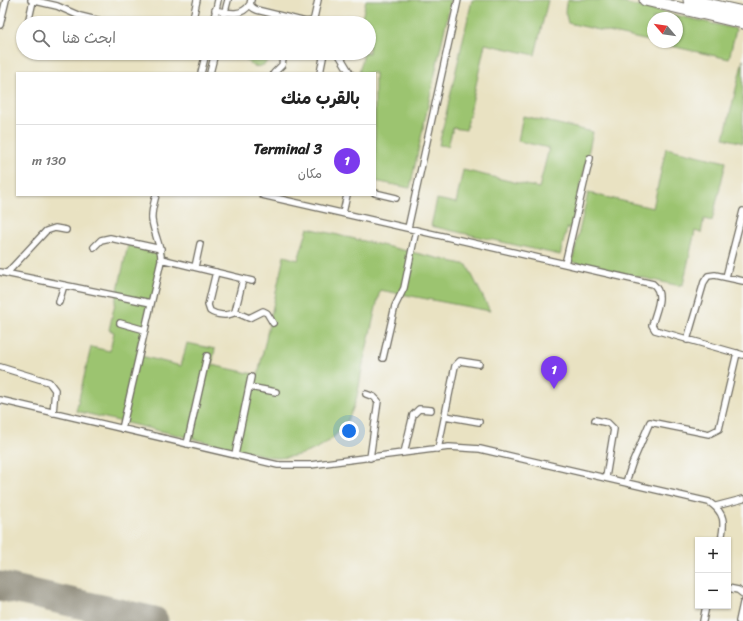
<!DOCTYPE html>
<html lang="ar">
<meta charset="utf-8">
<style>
:root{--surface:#fff;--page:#f6f6f6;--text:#222;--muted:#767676;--line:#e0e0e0;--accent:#7c3aed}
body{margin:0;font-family:Sriracha,"Playpen Sans Arabic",sans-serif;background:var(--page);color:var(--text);direction:rtl}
.controls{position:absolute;right:12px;bottom:12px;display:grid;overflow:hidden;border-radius:0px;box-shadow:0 1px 3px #0004}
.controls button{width:36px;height:36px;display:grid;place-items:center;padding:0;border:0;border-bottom:1px solid var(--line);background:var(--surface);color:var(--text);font:20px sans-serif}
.compass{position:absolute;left:647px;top:12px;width:36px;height:36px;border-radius:50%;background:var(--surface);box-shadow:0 1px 3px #0004;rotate:299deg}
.you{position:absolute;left:349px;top:431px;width:14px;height:14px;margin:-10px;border:3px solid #fff;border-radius:50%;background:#1a73e8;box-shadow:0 0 0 6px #1a73e833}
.badge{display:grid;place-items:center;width:26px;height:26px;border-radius:50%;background:var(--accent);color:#fff;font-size:13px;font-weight:700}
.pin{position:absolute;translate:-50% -33px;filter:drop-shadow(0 1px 2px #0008)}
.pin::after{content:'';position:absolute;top:21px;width:14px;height:12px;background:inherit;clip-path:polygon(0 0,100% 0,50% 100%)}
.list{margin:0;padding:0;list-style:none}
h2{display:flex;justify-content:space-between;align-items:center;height:52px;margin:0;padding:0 16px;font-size:17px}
h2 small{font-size:13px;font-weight:400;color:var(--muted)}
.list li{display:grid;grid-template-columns:26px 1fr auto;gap:12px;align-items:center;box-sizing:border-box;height:72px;padding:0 16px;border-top:1px solid var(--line)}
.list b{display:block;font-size:15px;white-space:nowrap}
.list p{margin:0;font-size:13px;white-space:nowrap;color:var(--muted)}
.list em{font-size:13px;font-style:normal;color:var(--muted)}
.icon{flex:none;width:22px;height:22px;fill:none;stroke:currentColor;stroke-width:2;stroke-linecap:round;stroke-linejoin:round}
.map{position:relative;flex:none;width:743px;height:621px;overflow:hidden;direction:ltr}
.search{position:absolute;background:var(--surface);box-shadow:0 1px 3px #0004;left:16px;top:16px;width:360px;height:44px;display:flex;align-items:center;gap:10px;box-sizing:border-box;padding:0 14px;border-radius:22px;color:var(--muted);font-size:15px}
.panel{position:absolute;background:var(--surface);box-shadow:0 1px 3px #0004;left:16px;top:72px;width:360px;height:124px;border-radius:0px;direction:rtl}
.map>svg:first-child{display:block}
.green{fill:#9cc470;stroke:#64784e;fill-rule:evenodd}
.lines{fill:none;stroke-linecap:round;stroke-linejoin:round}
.taxiway{stroke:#8a8676;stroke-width:29}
.service-casing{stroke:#6e6b60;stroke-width:8}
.minor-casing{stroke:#6e6b60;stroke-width:13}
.service{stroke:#fff;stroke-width:5.5}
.minor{stroke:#fff;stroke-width:11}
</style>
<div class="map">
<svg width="743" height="621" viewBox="0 0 743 621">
<rect width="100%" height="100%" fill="#f6f6f2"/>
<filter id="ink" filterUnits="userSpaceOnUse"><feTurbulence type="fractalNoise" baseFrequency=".025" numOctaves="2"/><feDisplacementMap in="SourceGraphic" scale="8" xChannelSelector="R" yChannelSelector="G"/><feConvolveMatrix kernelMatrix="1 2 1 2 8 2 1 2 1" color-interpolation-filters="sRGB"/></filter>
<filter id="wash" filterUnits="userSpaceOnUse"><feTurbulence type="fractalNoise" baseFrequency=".012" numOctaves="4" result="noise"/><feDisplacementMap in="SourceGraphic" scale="16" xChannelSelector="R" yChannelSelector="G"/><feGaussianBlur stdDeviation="0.9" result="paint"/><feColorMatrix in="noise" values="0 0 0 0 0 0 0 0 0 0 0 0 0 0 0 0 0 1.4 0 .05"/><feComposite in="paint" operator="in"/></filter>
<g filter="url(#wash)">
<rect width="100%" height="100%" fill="#e9e2c2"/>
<path class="green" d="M366,0h85l-41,188 -35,-7v-108h-16l5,-20h5v-30h-8z
M472,0h76l-13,55 -50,-11 -19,86 -13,-2 -5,18 -9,-1z
M568,0h42l126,29 -7,30 -161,-36c-2,-9 -5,-14 0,-23zM653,18h24v24h-24z
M245,53h25l-2,7 -3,4c-10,6 -19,1 -20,-11z
M743,60v83l-19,-5z
M523,116l70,16 -22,96h-4l-7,27 -129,-29 6,-27 19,4 7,-33 76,18 10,-40 -31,-7z
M666,148l60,14 -14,59 -8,-2 -3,14 -6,-2 -12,54 -3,-1v2l-108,-24 16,-69 65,15z
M308,228l159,37 23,46 -110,-21c-6,25 -11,49 -17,74 -3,14 -4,29 -9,42 -13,35 -43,51 -79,52l-199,-47 15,-64 19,4 4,-19 -5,-2 19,-85 35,8 -22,103 40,10 6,-23 28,6 -3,16 46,10 26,-119 14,4z"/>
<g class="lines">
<path class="taxiway" d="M0,586l154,35"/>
</g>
</g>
<g filter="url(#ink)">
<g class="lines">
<g class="service-casing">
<path id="service" d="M31,0l26,6 23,10 29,7
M251,0c-2,5 1,8 6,10l49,12 6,-1 2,-3 4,-18
M215,10c13,3 27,7 35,-6
M214,16l32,7
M28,23l5,-22
M192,23l5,-23
M213,23l5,-23
M222,23l6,-23
M0,25l6,-25
M338,53l12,20
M201,73l5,-20
M210,73l5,-20
M274,73l8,-8 2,-12
M320,73l4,-20
M375,193l21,5
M262,195l391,89c12,10 3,26 0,38l-1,3 3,5 88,25
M343,213l4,-18
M408,228l50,-228
M94,247l7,-7 9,-2 51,11
M161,259l91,22
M565,264l25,-106
M195,267l5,-23
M0,272l151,31
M216,272l-8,33 2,6c6,4 18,6 25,1l8,-33
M7,273l39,-42 9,-3 11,2
M726,277l17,-66
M59,302l5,-17
M235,312l14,6 14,-7 4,2 6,10
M120,323l25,7
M687,340l17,-58 4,-6 7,-1 28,6
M383,358l12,-52 9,-18 12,-58
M0,367l49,15 6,8 -2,23
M249,387l27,5
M366,394l8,3 4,4 -8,57
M0,400l278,65h32l139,-18 31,2 229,53c16,11 16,20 12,38
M445,416l34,6
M595,420l13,3 6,6 -8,48
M122,429l39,-168c1,-14 -7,-26 -9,-41 -1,-8 2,-17 4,-25
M187,444l20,-88
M438,449l17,-83 5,-5 19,3
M404,453l9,-38 6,-6 12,1
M235,455l16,-78
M626,482l6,-18 18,-42 59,12 10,-5 18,-76
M716,506l27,-7
M728,588l10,2 5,4
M703,621l3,-15
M739,621l4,-18"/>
</g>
<g class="minor-casing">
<path id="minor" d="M645,0l98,23
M689,0l54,12"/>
</g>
<use href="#service" class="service"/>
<use href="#minor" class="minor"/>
</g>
</g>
</svg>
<div class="controls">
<button>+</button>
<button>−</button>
</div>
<svg class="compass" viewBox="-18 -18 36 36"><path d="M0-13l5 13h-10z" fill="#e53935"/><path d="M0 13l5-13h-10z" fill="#767676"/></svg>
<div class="you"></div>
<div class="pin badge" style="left:554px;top:389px">1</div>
<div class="search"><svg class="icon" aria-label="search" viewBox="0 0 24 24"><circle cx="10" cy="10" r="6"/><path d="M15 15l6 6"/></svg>ابحث هنا</div>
<section class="panel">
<h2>بالقرب منك<small></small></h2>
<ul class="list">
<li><span class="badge">1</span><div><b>Terminal 3</b><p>مكان</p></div><em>130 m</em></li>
</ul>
</section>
</div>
